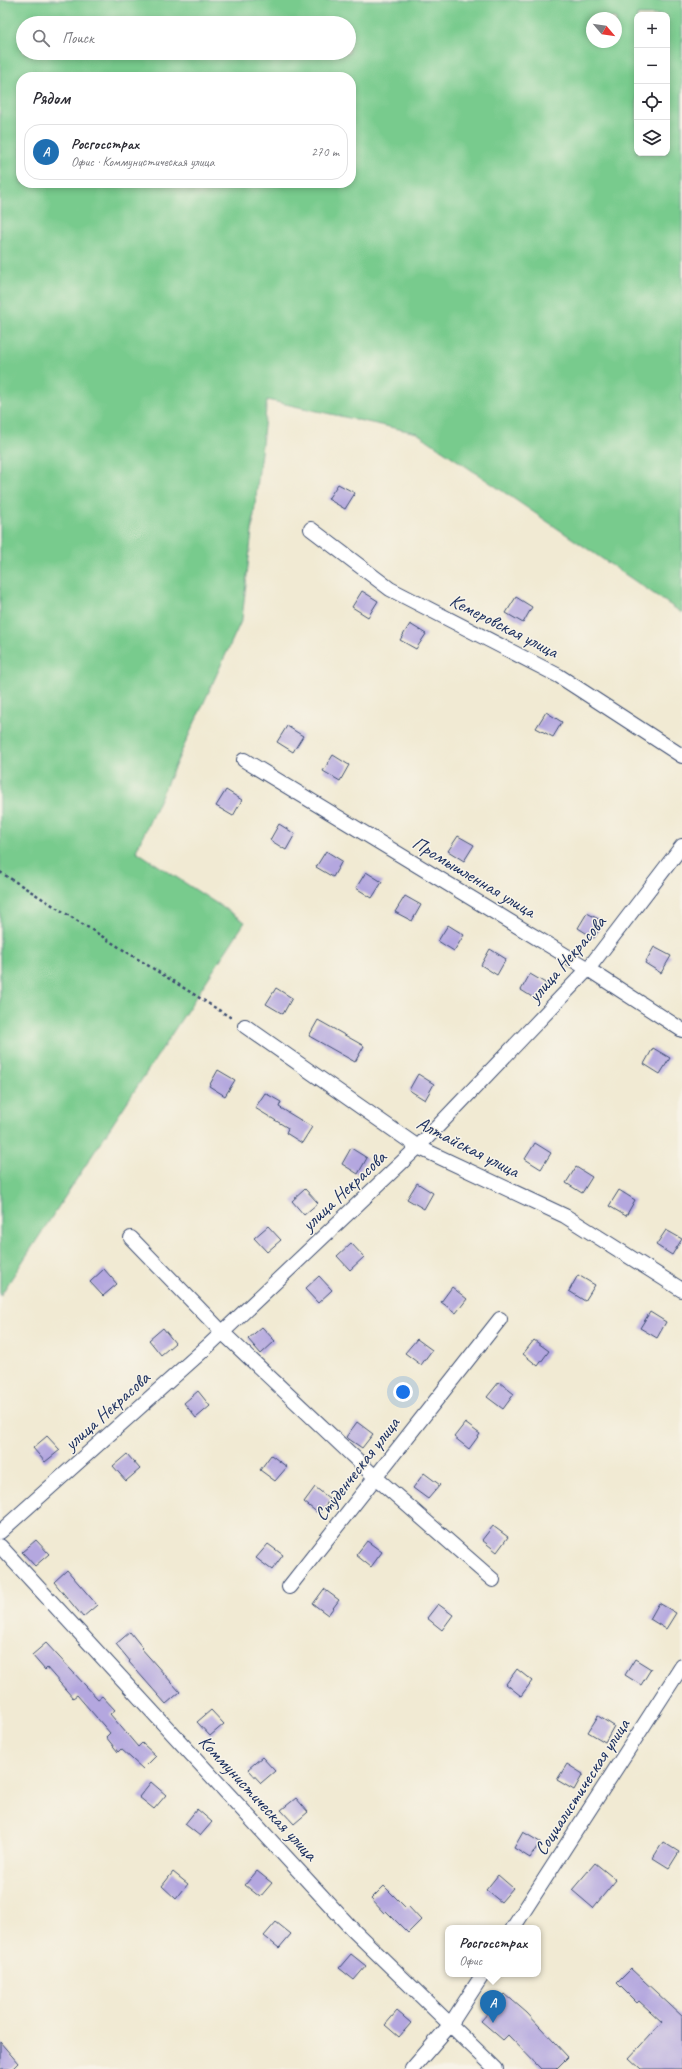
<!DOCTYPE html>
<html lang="ru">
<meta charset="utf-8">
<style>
:root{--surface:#fff;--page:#f7f7f7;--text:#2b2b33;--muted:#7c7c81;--line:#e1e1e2;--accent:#1f6fb2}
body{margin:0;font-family:Caveat,sans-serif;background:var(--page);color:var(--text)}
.controls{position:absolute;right:12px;top:12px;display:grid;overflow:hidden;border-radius:8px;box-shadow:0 2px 6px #0003}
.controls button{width:36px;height:36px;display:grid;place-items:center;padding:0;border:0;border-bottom:1px solid var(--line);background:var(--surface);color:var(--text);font:20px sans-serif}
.compass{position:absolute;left:586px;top:12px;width:36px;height:36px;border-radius:50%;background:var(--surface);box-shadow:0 2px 6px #0003;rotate:119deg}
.you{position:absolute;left:403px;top:1392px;width:14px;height:14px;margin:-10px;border:3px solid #fff;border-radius:50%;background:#1a73e8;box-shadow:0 0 0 6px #1a73e833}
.badge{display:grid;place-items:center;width:26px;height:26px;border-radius:50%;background:var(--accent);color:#fff;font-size:13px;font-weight:700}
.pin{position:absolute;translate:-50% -33px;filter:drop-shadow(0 1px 2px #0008)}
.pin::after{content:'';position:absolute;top:21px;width:14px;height:12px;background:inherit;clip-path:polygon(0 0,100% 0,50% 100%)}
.popup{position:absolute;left:445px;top:1925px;width:96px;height:52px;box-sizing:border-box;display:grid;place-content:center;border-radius:8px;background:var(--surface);filter:drop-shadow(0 1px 3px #0005);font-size:13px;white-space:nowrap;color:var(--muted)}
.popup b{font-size:15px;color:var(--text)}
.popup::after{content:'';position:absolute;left:50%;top:100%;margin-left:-8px;border:8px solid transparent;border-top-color:var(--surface)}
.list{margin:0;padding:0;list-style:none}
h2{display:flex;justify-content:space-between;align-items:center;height:52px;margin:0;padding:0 16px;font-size:17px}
h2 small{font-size:13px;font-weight:400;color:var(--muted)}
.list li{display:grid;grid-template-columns:26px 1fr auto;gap:12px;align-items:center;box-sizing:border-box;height:56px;margin:0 8px 8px;padding:0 8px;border:1px solid var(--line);border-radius:16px}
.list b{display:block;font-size:15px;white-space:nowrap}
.list p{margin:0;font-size:13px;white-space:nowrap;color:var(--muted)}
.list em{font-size:13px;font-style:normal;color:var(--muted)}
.icon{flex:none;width:22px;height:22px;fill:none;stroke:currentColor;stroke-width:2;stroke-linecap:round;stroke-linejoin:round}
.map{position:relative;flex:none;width:682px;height:2069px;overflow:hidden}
.search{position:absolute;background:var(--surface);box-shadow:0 2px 6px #0003;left:16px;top:16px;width:340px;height:44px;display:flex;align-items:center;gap:10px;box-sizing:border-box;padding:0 14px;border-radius:22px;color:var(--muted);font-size:15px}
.panel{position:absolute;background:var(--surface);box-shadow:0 2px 6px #0003;left:16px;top:72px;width:340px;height:116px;border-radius:16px}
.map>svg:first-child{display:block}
.green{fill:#78cb8d;stroke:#4a7d76;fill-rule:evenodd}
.building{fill:#b4a7df}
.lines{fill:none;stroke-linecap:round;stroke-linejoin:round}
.minor-casing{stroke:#3b4b70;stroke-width:16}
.path{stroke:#3b4b70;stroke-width:2.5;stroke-dasharray:3 3;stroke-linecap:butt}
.minor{stroke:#fff;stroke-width:14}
.labels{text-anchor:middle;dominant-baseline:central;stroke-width:3;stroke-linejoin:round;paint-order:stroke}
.street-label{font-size:19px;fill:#1b2f5e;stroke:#f7f3e8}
</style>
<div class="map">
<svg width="682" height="2069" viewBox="0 0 682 2069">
<rect width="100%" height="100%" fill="#f7f3e8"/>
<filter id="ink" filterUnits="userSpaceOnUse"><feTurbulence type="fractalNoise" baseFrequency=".025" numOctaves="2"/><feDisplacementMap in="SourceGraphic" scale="8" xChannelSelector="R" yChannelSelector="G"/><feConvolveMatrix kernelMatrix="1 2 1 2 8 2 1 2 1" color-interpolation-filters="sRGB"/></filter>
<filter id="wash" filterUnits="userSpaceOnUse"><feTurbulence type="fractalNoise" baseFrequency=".012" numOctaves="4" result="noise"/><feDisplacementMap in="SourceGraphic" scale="16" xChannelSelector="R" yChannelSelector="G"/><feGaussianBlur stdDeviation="0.9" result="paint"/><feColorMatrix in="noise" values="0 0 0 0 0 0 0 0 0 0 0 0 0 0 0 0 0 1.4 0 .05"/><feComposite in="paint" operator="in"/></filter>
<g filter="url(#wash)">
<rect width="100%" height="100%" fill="#f1ead3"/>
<path class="green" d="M0,0h682v613l-265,-180 -150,-33 -25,219 -106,232 109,71 -245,374zM637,15h30v138h-30zM592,18h24v24h-24zM23,23h326v30h-326zM21,77h330v106h-330z"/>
<g id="blocks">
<path class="building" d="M338,484l17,9 -10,16 -17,-10z
M362,591l16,10 -10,16 -16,-10z
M516,597l16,10 -9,16 -17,-10z
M410,624l16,10 -10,15 -16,-9z
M546,712l16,10 -9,15 -17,-9z
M287,726l16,10 -10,16 -16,-10z
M333,755l16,10 -9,16 -17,-10z
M226,790l16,10 -9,16 -17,-10z
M279,824l16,10 -9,16 -16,-10z
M458,836l16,9 -10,16 -16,-10z
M326,851l16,10 -9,16 -17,-10z
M366,872l16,10 -10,16 -16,-10z
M405,896l16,9 -9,16 -17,-9z
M587,913l17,9 -10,16 -16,-10z
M448,925l16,10 -10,16 -16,-10z
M654,947l17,9 -10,17 -16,-10z
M490,949l16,10 -9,16 -16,-10z
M530,974l17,10 -10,16 -16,-10z
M276,988l16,10 -9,16 -17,-10z
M318,1020l46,26 -9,16 -46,-26z
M653,1048l17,10 -10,16 -16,-10z
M218,1070l17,10 -10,16 -16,-10z
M418,1074l16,10 -9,16 -16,-10z
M265,1093l16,9 -2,5 33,20 -10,16 -16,-10 2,-5 -33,-20z
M535,1143l16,10 -10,16 -16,-10z
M351,1148l16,10 -9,16 -16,-10z
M576,1167l16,10 -10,16 -16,-10z
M417,1183l16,10 -9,16 -17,-10z
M305,1189l13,14 -14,12 -12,-14z
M619,1190l16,10 -9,16 -17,-10z
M268,1226l13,14 -14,12 -13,-14z
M666,1230l16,9 -10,16 -16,-10z
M351,1243l13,14 -14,13 -13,-14z
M104,1269l13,15 -14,12 -13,-14z
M578,1275l17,10 -10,16 -16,-10z
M319,1276l13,14 -14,13 -13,-14z
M452,1287l15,12 -11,14 -15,-11z
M650,1312l16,10 -9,16 -17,-10z
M262,1327l13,14 -14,13 -13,-15z
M163,1328l12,15 -14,12 -12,-15z
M417,1339l15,11 -11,15 -16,-12z
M534,1340l15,11 -11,15 -15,-12z
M499,1382l15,12 -11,15 -16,-12z
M198,1391l12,15 -14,12 -12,-15z
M357,1422l16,12 -11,14 -16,-11z
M465,1423l15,11 -11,15 -15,-12z
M47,1436l13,14 -15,12 -12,-14z
M127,1454l13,15 -14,12 -13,-15z
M271,1455l16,12 -12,14 -15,-11z
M424,1473l16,12 -12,14 -15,-11z
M315,1487l15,12 -11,15 -15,-12z
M493,1526l15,11 -11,15 -15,-12z
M36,1540l13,14 -14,12 -13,-14z
M367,1541l15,11 -11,15 -15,-12z
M268,1544l15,11 -11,15 -16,-12z
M67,1570l30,35 -14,12 -29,-35z
M324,1589l15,11 -11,15 -15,-11z
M659,1603l17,10 -10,16 -16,-10z
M438,1604l15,11 -11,15 -15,-12z
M130,1632l12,15 -1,1 39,44 -14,12 -37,-42 1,-1 -14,-17z
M46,1643l52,56 4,-3 13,14 -5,4 28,33 4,-4 14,13 -13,13 -22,-20 -3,3 -12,-15 4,-4 -33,-38 -4,3 -26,-30 -2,2 -13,-15z
M635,1659l16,10 -10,16 -16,-10z
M517,1669l15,12 -11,15 -15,-12z
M211,1710l13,14 -14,12 -13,-14z
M598,1716l16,10 -9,16 -17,-10z
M262,1757l13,14 -14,12 -13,-14z
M567,1764l16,10 -9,16 -17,-10z
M151,1782l15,13 -12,14 -15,-12z
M296,1798l12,14 -14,12 -13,-14z
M197,1809l15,13 -12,14 -15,-12z
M523,1832l17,10 -10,16 -16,-10z
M663,1842l16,10 -10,16 -16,-10z
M595,1863l21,17 -23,28 -21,-18z
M257,1871l15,12 -12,14 -15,-12z
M173,1872l15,12 -12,15 -14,-13z
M498,1875l15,13 -12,14 -15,-12z
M384,1886l22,22 2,-2 13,14 -13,13 -22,-22 -2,2 -13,-14z
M276,1922l15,12 -12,14 -15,-12z
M351,1954l15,12 -12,14 -15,-12z
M631,1969l51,47v53h-41l-12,-11 33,-36 -23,-21 -2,2 -20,-20z
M505,1994l22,19 41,44 -12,12h-15l-33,-34 -5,5 -22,-19z
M397,2011l14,12 -12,14 -14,-12z
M0,2042l18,21 -6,6h-12z"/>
</g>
</g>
<g filter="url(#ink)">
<use href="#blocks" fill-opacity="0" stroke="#3b4b70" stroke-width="1"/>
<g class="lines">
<g class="minor-casing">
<path id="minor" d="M311,529l79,60 169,87 123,80
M244,760l344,209 94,61
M245,1026l173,121 147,69 117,74
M131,1238l91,94 152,144 119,104
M0,1532l208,-186 210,-199 170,-178 94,-123
M0,1546l353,384 143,139
M289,1587l211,-268
M513,1928l169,-262
M412,2069l38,-44 33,-51"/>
</g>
<path class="path" d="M0,872l233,147"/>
<use href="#minor" class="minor"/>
</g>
</g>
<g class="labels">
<g class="street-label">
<text transform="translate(504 626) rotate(27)">Кемеровская улица</text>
<text transform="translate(474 877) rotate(31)">Промышленная улица</text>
<text transform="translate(567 959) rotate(-49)">улица Некрасова</text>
<text transform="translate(468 1147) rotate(27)">Алтайская улица</text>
<text transform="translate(344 1191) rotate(-43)">улица Некрасова</text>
<text transform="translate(107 1411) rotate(-42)">улица Некрасова</text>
<text transform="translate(357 1469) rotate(-52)">Студенческая улица</text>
<text transform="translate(582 1787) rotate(-57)">Социалистическая улица</text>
<text transform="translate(258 1798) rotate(47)">Коммунистическая улица</text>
</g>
</g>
</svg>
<div class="controls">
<button>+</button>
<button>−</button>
<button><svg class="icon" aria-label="locate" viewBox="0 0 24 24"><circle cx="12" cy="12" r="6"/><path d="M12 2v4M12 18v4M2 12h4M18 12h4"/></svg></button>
<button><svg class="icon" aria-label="layers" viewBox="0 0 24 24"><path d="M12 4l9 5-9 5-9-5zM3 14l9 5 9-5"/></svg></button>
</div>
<svg class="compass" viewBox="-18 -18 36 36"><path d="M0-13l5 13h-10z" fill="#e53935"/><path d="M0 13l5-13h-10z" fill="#7c7c81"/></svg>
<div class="you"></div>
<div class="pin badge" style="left:493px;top:2023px">A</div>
<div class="popup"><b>Росгосстрах</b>Офис</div>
<div class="search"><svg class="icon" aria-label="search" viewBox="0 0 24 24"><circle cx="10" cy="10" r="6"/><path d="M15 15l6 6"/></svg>Поиск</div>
<section class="panel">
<h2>Рядом<small></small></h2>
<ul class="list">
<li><span class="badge">A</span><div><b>Росгосстрах</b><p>Офис · Коммунистическая улица</p></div><em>270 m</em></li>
</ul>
</section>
</div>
